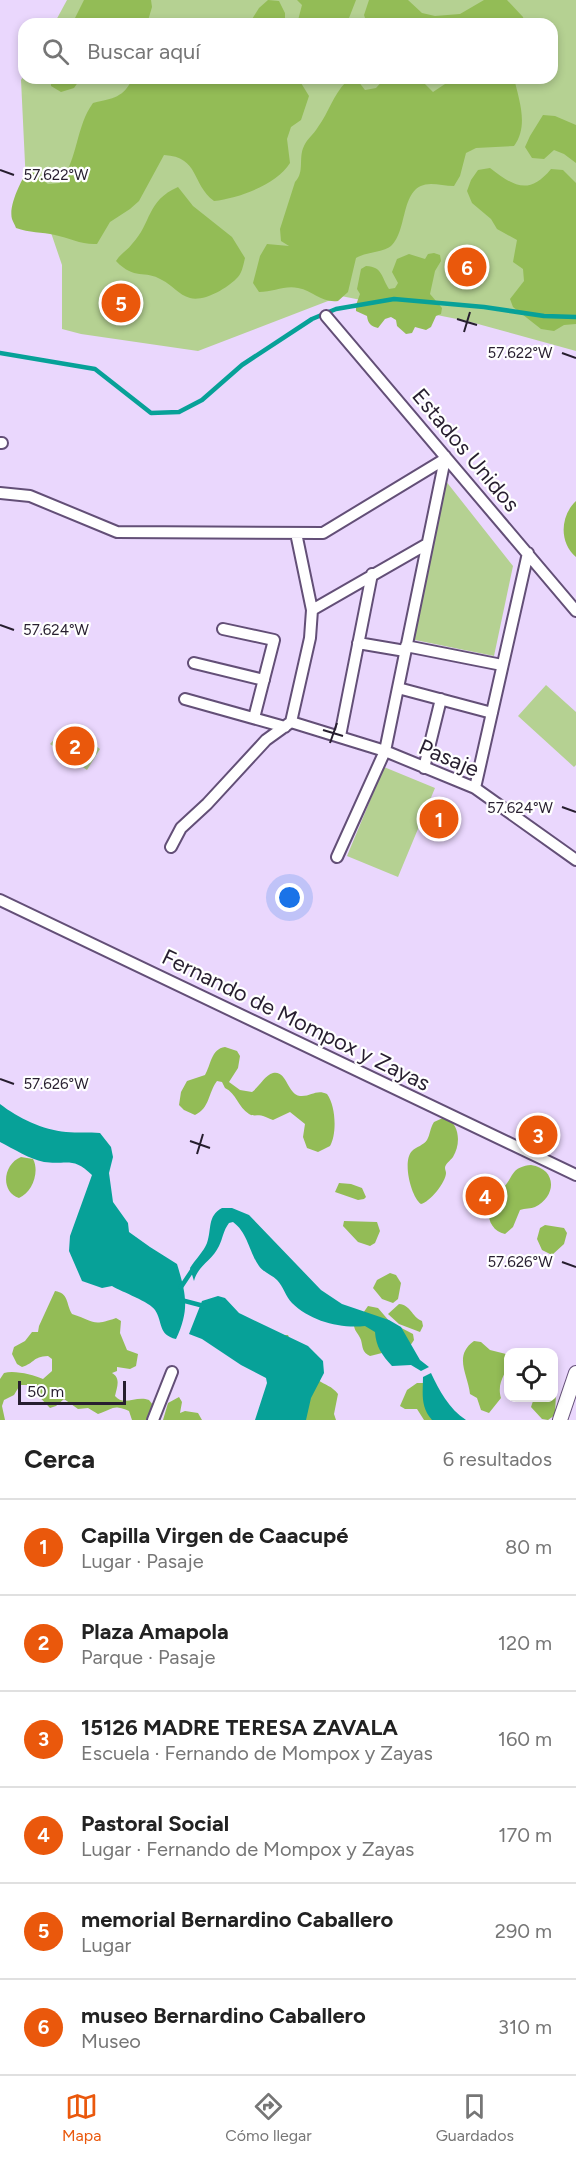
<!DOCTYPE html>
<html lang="es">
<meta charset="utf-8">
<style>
:root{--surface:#fff;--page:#f6f6f6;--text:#222;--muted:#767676;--line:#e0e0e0;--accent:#ea580c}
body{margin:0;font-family:Figtree,sans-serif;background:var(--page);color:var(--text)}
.controls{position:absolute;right:18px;bottom:18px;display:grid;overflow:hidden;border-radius:12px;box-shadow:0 3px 9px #0003}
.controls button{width:54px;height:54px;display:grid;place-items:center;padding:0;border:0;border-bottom:2px solid var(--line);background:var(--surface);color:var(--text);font:30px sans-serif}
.scale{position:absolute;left:18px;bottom:15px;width:108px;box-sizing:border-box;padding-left:6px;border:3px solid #271e2f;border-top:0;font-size:16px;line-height:21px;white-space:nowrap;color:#271e2f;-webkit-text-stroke:4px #fff;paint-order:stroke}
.you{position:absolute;left:290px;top:898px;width:21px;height:21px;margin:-15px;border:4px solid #fff;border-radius:50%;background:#1a73e8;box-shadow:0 0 0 9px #1a73e833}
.badge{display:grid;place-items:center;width:39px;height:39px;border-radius:50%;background:var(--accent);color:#fff;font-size:20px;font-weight:700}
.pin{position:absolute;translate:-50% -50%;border:3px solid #fff;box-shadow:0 2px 6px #0006}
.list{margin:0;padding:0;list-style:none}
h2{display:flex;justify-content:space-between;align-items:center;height:78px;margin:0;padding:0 24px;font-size:26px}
h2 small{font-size:20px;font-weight:400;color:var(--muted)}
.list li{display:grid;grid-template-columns:39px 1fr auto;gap:18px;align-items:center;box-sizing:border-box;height:96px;padding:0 24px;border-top:2px solid var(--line)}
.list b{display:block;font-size:22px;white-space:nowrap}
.list p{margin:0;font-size:20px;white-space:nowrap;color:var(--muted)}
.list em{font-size:20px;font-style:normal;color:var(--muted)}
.icon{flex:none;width:33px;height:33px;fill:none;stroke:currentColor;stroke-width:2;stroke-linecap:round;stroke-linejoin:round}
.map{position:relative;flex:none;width:576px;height:1420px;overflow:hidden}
.search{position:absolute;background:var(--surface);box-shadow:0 3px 9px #0003;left:18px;right:18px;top:18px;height:66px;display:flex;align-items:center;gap:15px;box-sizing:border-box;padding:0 21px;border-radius:18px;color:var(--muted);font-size:22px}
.sheet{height:654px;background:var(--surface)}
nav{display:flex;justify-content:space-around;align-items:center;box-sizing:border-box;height:84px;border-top:2px solid var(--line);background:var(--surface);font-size:16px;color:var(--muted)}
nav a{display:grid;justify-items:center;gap:3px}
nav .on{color:var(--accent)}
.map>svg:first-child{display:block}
.green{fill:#b5d192}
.forest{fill:#93bc56}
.water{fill:#07a198}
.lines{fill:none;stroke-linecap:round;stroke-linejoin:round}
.stream{stroke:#07a198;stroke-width:4.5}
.minor-casing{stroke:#634f77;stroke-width:14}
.tertiary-casing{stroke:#634f77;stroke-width:16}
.minor{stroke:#fff;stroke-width:10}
.tertiary{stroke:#fff;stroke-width:14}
.ticks{fill:none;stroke:#271e2f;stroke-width:2}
.labels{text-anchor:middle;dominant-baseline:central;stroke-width:4.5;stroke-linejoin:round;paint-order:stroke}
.street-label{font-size:22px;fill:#271e2f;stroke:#fff}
.ticks-label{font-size:15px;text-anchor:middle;fill:#271e2f;stroke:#fff;stroke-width:4.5;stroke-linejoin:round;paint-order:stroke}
</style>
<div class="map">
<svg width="576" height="1420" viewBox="0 0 576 1420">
<rect width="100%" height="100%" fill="#ead7fd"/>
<path class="green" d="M67,0h509v351l-109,-30 -126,-25 -143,55 -117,-17 -19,-5v-64l-15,-44 -20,-16 -6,-125 3,-5v3h528v-54h-498z
M445,480l68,86 -19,90 -84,-17z
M546,685l30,27v53l-2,2 -56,-51z
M68,725l32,24 -13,21 -37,-26z
M384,767l51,21 -37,89 -51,-21z"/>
<path class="forest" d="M84,0h67l1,7 -5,17h-75z
M268,0l11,1 6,12v11h-36l10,-16z
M297,0h59l-7,18 2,6h-54l5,-19z
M369,0h39l14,13 13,3 25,-2 24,-14h23l16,17 2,7h-158l-3,-9z
M51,78h30l-7,10 -13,4 -10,-6z
M133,78h165l11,18 -8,24 -10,7 -4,12 3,24c-14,22 -51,35 -76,38 -23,-17 -14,-44 -50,-46l-25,46 -9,8 -20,13 -13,22c-15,1 -28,-6 -42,-9 -13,-3 -26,-2 -39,-7 -1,-3 -3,-6 -4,-9 -4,-14 11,-42 18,-53l8,11 10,7 12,-1c18,-24 16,-57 33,-80 21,-5 30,-5 40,-25z
M385,78h37l2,5 9,9 12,-8 -5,-6h74c5,22 15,48 0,68l-38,2 -10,5 -6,23 -6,10c-8,0 -16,-2 -23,-2 -32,0 -22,46 -40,62 -7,6 -25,6 -35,12l-8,34 -10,9c-17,2 -24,-10 -40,-13 -13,-3 -25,4 -39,4l-6,-9 7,-27 7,-12 22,2 -8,-5 -1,-12 15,-47c10,-10 3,-24 9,-36 3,-7 10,-12 14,-19 11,-15 15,-32 28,-45l12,-1 7,9 11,-2z
M543,115l12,1 21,9v38l-12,-9 -10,-4 -10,9 -12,-1 -7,-11 5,-11z
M490,168c23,18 39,28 61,1l12,1 13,13v141l-12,1 -10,6 -13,-2 -28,-22 -3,-8 14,-18 -1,-12 -10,-7 4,-22 -20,-11 -6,-10 -19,-16 -5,-12 4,-11 7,-10z
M178,187l15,19 39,31 13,21c-2,8 -3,16 -9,21 -10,10 -33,23 -46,19 -11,-3 -18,-13 -28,-18 -18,-11 -27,1 -46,-19 5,-8 11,-10 16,-17 20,-21 14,-43 46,-57z
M434,253l6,2 1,6 -6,10 -5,23 12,14 -1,6 -5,2 -5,11 -5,3 -11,-3 -3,6 -6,1 -9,-8 -1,-6 -5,-3 -6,2 -7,9c-7,-2 -10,-4 -11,-12l-11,-5v-6l4,-11 -3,-5 4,-20 5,-3c17,1 15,11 23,23l6,-1 3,-5 -6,-11 5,-13 12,-5 16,5 3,-5z
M576,501v56c-17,-14 -16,-41 0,-56z
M225,1047l12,4 3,5 -2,12 -9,14 11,8 12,2c7,-5 13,-17 21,-19 14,-3 14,21 27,23 11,1 16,-7 27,-2 9,12 10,40 3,52l-12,6 -11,-4 -4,-11 2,-13 -15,-12 -17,8c-4,-1 -6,-3 -10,-4 -4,-2 -9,1 -14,-2 -11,-7 -13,-21 -24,-26l-3,-6 -5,-1c-9,12 -7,27 -22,34l-11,-5 -5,-5 2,-13 6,-11 18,-6c6,-10 6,-26 20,-28z
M445,1117c15,7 16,27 8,40 -3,4 -8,7 -8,11 0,2 1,3 1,5 0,9 -16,29 -25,31 -10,-7 -19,-43 -9,-53 4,-4 12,-6 15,-11 3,-5 3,-12 7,-18z
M21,1157l12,2c7,13 -1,34 -14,39 -19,-6 -16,-34 2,-41z
M531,1165c26,4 26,31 4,42 -4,2 -10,1 -15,3l-7,17 -8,7c-17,-3 -21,-25 -12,-38 3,-4 8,-5 11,-9 10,-11 7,-20 27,-22z
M339,1183l12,1 11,4 4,9 -2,2 -6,1 -23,-8z
M344,1221l33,1 3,9 -5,12 -5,3 -12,-4 -15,-16z
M545,1225l19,3 3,5 -3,11 -12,11 -10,-5 -5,-11 3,-11z
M390,1273l6,2 5,8 -3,16 -5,4 -11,-4 -9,-11 4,-8z
M55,1291c14,2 11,13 17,23 23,7 19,13 44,4l5,3 -1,12 7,17 11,4 -2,12 -6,3 -13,-2v4l-5,2c9,5 5,14 3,23 9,11 21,-1 34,4l4,5 5,15h-26l-3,-9c-17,-7 -15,-2 -31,3l-10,-6 -10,1 -14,-10 -8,7 -6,2 -22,-23h-8l-6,10 -10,5 -2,6 3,14h-5v-41l4,-6c11,-3 29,2 39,6l9,-8v-12l-4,-3c-16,1 -13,7 -26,11l-5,-3 -5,-10 2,-7 11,-6 7,-9h6l1,-6z
M399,1304c12,1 12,12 23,17l1,5 -3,6 -21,-8 -11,-10z
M368,1306l10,2 12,14 23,12 1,6 -10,15 -22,-2 -12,3c-8,-4 -7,-8 -9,-16 -2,-6 -6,-8 -7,-14z
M280,1335h8c8,20 12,31 30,45 7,5 14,6 20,14l-4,20 2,6h-49z
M474,1341l7,1 9,8 16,4c7,17 -11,24 -5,44l-12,15 -8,-3 -4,-12 -7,-4c-2,-20 -17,-38 4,-53z
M417,1383h6l15,37h-14l-7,-11h-12l-5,-3 7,-16z
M554,1389l2,4 -1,22 -7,5 -6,-1 -11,-12 3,-9h20z
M179,1397l3,5 -2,11 5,-2 13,2 4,7h-39l5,-17z"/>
<path class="water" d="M0,1104c18,14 43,26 66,28 11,1 23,0 34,1l11,14 2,10 -4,16 4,29 15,21 1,9 21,15 27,17c9,30 13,45 -1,75 -18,-4 -13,-17 -21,-29 -5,-8 -33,-18 -43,-24l-10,2 -20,-7 -13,-30 1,-15 22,-61c-19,-19 -25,-10 -48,-13 -15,-3 -30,-13 -44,-20z
M222,1208h10l17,7 72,75 21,14 47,16 12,7 19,33 9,7 -8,4 -10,-6 -19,1c-10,-11 -16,-19 -17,-34l-10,-6c-24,3 -55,-5 -73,-23 -6,-6 -9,-17 -15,-23 -5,-5 -14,-8 -18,-14 -10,-14 -11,-33 -26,-44l-4,1c-6,8 -6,15 -10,23 -7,15 -21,19 -25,35l-4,-13c5,-8 14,-17 17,-25 5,-14 0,-27 15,-35z
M218,1296l7,2 14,15 69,33 15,15 1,12 -13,25 -5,22h-51l12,-37 -1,-5 -25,-13 -39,-26 -13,-5 13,-33z
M431,1373c8,17 18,36 35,47h-34c-12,-14 -9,-27 -9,-43z"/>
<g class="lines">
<path class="stream" d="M0,353l95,16 56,44 28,-1 23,-12 40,-35 70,-46 24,-10 58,-10 90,8 60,9 32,1
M181,1287l12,-18
M181,1300l23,6"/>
<g class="minor-casing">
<path id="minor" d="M326,316l250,295
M0,443h2
M0,493l30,3 87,36 206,1 122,-74v-3
M312,610l115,-66
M223,629l51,11 -20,78
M358,643l47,8
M406,646l96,19
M194,663l70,17
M398,688l94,25
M185,699l100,28
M291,722l94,29 90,37 101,72
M340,736l32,-162
M424,768l17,-69
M475,788l53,-235
M171,847l10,-19 26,-24 59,-64 25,-18 19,-84 2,-28 -16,-77
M337,857l48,-106 60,-292
M0,900l576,275
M153,1420l19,-48"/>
</g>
<g class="tertiary-casing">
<path id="tertiary" d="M560,1420l16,-47"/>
</g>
<use href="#minor" class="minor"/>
<use href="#tertiary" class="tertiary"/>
</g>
<path class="ticks" d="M0,170l14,5M457,319l20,6M464,332l6,-20M562,353l14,5M0,625l14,5M323,730l20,6M330,743l7,-20M562,807l14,5M0,1079l14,5M190,1141l20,7M197,1154l6,-20M562,1262l14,5"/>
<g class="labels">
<g class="street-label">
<text transform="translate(466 450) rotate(50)">Estados Unidos</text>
<text transform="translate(449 758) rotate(23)">Pasaje</text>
<text transform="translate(296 1020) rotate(26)">Fernando de Mompox y Zayas</text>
</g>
</g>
<g class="ticks-label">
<text x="56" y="180">57.622°W</text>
<text x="520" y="358">57.622°W</text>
<text x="56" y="635">57.624°W</text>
<text x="520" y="813">57.624°W</text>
<text x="56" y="1089">57.626°W</text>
<text x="520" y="1267">57.626°W</text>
</g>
</svg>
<div class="controls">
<button><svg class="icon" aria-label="locate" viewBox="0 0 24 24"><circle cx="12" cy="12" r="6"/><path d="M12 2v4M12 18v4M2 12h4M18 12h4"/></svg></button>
</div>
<div class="scale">50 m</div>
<div class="you"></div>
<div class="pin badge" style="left:439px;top:819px">1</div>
<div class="pin badge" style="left:75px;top:746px">2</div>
<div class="pin badge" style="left:538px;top:1135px">3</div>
<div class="pin badge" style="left:485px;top:1196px">4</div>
<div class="pin badge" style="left:121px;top:303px">5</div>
<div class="pin badge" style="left:467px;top:267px">6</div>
<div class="search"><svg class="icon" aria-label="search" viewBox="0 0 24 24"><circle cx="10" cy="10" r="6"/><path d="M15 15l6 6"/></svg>Buscar aquí</div>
</div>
<section class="sheet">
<h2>Cerca<small>6 resultados</small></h2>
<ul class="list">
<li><span class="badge">1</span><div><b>Capilla Virgen de Caacupé</b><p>Lugar · Pasaje</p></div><em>80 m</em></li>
<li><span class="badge">2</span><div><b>Plaza Amapola</b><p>Parque · Pasaje</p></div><em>120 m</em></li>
<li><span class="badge">3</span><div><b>15126 MADRE TERESA ZAVALA</b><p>Escuela · Fernando de Mompox y Zayas</p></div><em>160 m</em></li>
<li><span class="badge">4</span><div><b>Pastoral Social</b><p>Lugar · Fernando de Mompox y Zayas</p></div><em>170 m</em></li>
<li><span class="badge">5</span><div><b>memorial Bernardino Caballero</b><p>Lugar</p></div><em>290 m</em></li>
<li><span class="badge">6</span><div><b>museo Bernardino Caballero</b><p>Museo</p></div><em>310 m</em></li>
</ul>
</section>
<nav>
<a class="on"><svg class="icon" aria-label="map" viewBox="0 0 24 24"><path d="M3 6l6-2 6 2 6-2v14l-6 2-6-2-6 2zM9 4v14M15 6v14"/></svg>Mapa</a>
<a><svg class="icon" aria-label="directions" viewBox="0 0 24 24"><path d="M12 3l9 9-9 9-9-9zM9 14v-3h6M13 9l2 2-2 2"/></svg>Cómo llegar</a>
<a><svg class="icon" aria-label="saved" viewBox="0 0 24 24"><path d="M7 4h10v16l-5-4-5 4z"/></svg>Guardados</a>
</nav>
